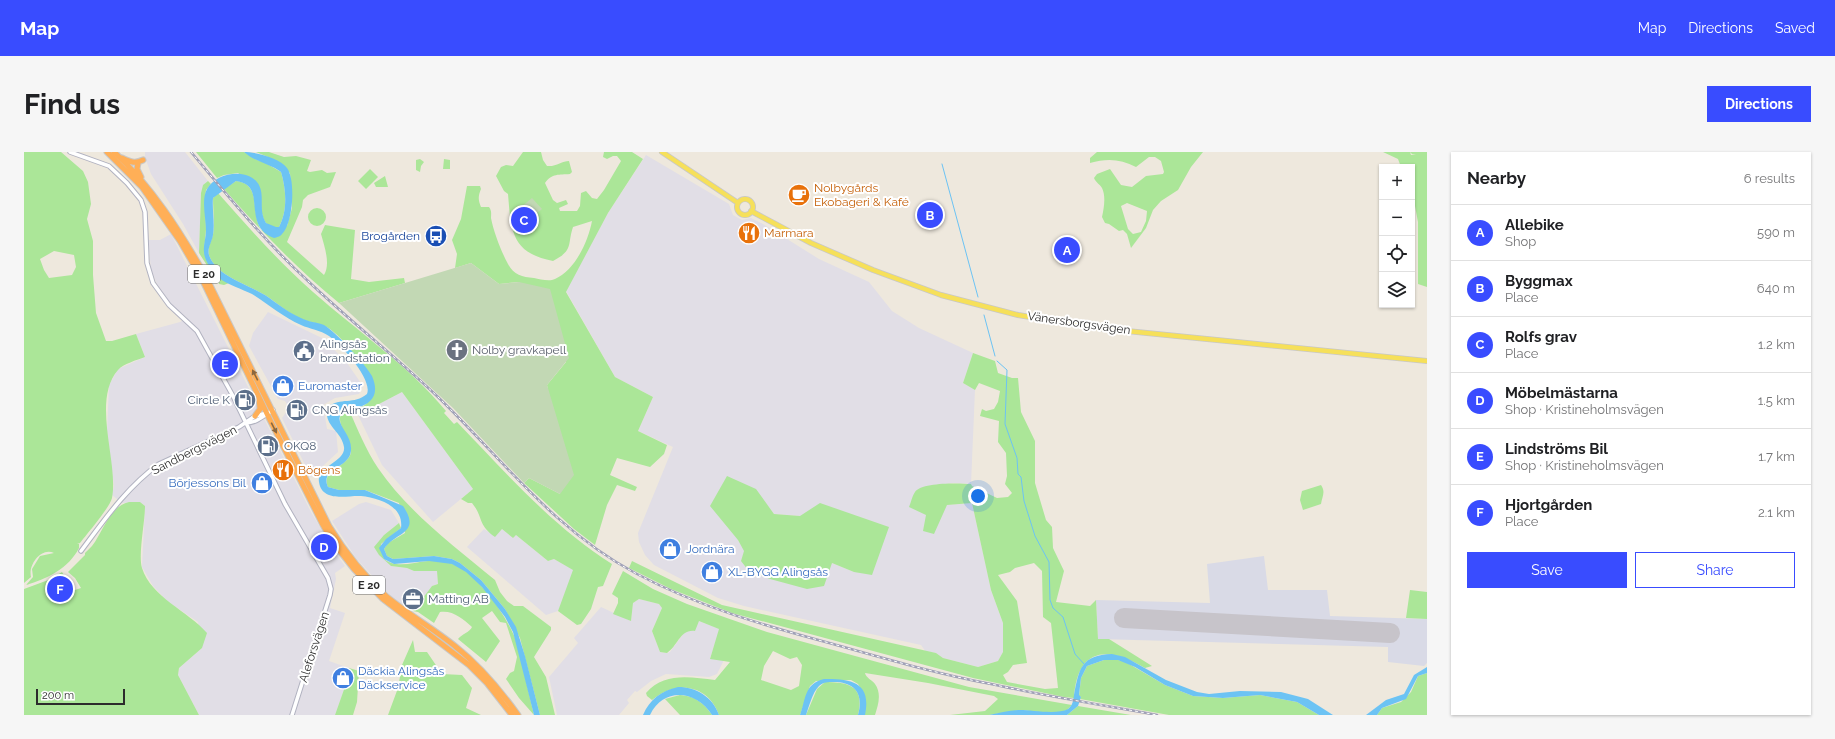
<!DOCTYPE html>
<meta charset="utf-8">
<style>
:root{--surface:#fff;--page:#f6f6f6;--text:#202124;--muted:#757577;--line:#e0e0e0;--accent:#394cff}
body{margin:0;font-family:Raleway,sans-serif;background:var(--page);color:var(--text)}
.controls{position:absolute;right:12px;top:12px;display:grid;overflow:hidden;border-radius:0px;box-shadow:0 1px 3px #0004}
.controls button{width:36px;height:36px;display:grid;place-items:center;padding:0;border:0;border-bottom:1px solid var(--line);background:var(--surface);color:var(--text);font:20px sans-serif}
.scale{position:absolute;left:12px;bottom:10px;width:89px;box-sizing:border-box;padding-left:4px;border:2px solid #2c2c2c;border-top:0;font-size:11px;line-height:14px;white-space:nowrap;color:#2c2c2c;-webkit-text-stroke:3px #fff;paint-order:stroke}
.you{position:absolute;left:954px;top:344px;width:14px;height:14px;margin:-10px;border:3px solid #fff;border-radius:50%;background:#1a73e8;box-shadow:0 0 0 6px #1a73e833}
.badge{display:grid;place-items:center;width:26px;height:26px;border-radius:50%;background:var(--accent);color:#fff;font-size:13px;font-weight:700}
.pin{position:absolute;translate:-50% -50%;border:2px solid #fff;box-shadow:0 1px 4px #0006}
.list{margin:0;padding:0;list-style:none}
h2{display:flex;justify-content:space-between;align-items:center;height:52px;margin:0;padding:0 16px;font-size:17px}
h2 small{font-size:13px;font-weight:400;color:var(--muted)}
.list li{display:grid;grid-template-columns:26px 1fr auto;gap:12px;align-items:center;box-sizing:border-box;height:56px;padding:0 16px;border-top:1px solid var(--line)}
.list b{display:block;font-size:15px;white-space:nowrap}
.list p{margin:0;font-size:13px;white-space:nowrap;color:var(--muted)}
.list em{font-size:13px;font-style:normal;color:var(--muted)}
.actions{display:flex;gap:8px;padding:12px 16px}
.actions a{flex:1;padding:9px 0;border:1px solid var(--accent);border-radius:0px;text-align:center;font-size:14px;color:var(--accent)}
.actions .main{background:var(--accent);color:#fff}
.icon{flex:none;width:22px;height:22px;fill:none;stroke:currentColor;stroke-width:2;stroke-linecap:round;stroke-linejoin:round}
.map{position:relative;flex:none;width:1403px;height:563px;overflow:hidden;border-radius:0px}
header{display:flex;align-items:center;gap:24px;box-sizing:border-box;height:56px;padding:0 20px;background:var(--accent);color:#fff}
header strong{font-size:19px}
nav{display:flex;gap:22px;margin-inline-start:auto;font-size:14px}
.intro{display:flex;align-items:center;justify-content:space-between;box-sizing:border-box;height:96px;padding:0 24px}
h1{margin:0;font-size:28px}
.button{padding:10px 18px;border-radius:0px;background:var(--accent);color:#fff;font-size:14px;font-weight:700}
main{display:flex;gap:24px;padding:0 24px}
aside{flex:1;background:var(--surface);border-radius:0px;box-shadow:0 1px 3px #0004}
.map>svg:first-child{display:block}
.industrial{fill:#e1dee6;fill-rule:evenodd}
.airport{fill:#d9dae6}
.green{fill:#abe698;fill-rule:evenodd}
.cemetery{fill:#c2d8b4}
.water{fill:#6cc3f4}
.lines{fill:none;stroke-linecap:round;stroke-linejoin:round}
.stream{stroke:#6cc3f4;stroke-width:1}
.runway{stroke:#c7c4ca;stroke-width:20}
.minor-casing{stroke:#b1b2c0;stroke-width:5.5}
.major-casing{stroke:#c8c8c8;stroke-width:6}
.highway-casing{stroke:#c8c8c8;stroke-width:7}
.minor{stroke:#fff;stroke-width:3.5}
.major{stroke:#f6e05a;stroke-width:4.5}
.highway{stroke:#ffaf57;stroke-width:5}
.rail-casing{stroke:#a0a1b7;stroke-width:2.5}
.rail{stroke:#fff;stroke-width:1;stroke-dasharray:3;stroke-linecap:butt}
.oneway{fill:#8b673f}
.labels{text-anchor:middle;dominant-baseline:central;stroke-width:4;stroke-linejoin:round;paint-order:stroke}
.shield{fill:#fff;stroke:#6b6b6b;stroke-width:1}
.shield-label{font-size:11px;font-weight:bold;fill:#2c2c2c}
.food-label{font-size:12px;fill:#c56008;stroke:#fff;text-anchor:start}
.transit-label{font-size:12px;fill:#164399;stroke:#fff;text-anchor:end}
.street-label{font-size:12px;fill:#2c2c2c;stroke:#fff}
.service-label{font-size:12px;fill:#4e5e75;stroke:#fff;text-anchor:start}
.worship-label{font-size:12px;fill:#5b616d;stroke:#fff;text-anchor:start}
.shop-label{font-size:12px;fill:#366cbe;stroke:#fff;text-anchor:start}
</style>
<header>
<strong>Map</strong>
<nav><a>Map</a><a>Directions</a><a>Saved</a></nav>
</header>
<div class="intro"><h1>Find us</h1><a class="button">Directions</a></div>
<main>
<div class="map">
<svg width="1403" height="563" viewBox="0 0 1403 563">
<rect width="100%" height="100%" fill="#eee8dd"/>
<path class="industrial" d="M121,0h40l23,29 -5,4 -2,8 -2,60 -16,-29 -32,-50 -6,-17z
M622,3l83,49 4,11 9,5 9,-2 12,6 56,35 50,23 23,29 27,17 54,25 -10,30 12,7 -4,94 -18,-1 -14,2 3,29 5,-9 25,-2 19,87 12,33v29l-5,9 -20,6 -35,-9 -7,-5 -10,-1 -5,-7 -177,-39 -26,-8 -64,-33 -9,-10 -6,-13 -1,-9 35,-86 -35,-16 15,-34 -38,-20 -49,-86 42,-78zM743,353l7,9 26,2 54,56 -22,-9 -91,-2 4,-10 -7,-11z
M147,82l140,278 21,36 13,18 -10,7 1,6 -6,29 15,5 -16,48 20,7 -2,13 -12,34h-136l-21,-40 1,-7 23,-20 -4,-26 -31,-21 -14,-15 -11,-19 3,-61 -5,-4 -18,1 -10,-8 2,-9 -7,-55 2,-46 9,-16 27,-12 -9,-23 44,-12 7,-4 -16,-13 -5,-8 -9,-13 -6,-15 -3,-29h12z
M244,160l56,27 23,24 16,23 -4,8 -24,4 -12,7 4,24 9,2 2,21 -27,25 -29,-59 7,-10 -4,-7 -7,-2 -29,-53 4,-13z
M378,240l71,97 -40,33 -51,-57 -24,-50z
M342,350l25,8 8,13 -15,12 7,31 16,2 7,3 23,-1 1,14 -6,2 -19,25 -19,-12 -19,-20 -19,-21 -24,-37 27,-17z
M460,377l11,7 7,-7 11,9 3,-3 32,26 6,-2 20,11 -16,41 -12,4 -79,-68z
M615,447l20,5 3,4 -10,23 8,21 7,1 3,-1 14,-19 15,-12 21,8 -10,29 14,2 -7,14 -8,3 -43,-3 -15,7 -14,11 -2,-1 -8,9 2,3 -10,12h-62l-8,-38 29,-34 -4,-5 27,-31 30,14 2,-18z"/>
<path class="airport" d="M1240,404l4,34h59l3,26 97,3v44l-3,3 -36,-4v-15l-290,-8 -2,-39 114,3 -3,-39z"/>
<path class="green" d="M0,0h37l22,19 5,11 3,22 -4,15 6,22v34l3,38 10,28h6l24,-7 9,23c-8,3 -22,7 -27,13 -27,31 1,93 -6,128 -2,9 -25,36 -32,45l-3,1h2v4c-10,20 -32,31 -53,37l7,-8 -1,-8 8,-13 14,-3c-13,-6 -26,12 -23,24l-7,6zM30,99l20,4 2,12 -4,8 -23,3 -5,-8 -4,-11z
M172,0h48l13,8 7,2 17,10c5,17 7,38 -2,55 -20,4 -18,-24 -19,-37l-22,-17 -14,2 -7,3z
M232,0h13l15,5 12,-1 15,4 -4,11 3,1 12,-2 5,3 9,-1 -6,15 -22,8 -5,5 -1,7 -15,35 37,33c7,-11 0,-30 -3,-41l4,-9 30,5 -4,49 18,3 35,-4 1,5 -66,20c-43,-35 -79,-73 -115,-114l12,-8c26,3 14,29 25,49l26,-4 5,-18 -2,-35 -22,-16z
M499,0h18l2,8 4,6c9,1 15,-5 22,-5l3,11 -2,2c-11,1 -18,-1 -25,9l8,17 4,3 9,-3 2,4 -9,4 1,3h17l3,-5 1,-13 5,-2 6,7 5,1 7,-9 17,-29 -4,-5h-4l-6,3 -4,-2 1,-5h28l11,7 -35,54 -42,79 49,85 38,20 -15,34 29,14 -3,9 -14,13 -33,-9 -7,17 27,12 -2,4 -18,-6 -10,20 -12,40 -21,-16 -50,-46 5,-5 31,16 -10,-93 -3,-16 19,-23 -47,-80 -20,2 -28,-21 -16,5 2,-14 -5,-14 9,-21 6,-33h13l1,3c-3,7 -3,11 0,18h8c3,4 2,7 2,11 3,15 10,33 17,46 6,11 14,13 26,14 6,1 15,4 21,1 20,-9 33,-37 37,-58l-19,6c-6,18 1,23 -20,34 -42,-8 -42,-31 -45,-67l-4,-3 -8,-15 5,-9 5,-2 7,1z
M1073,0h106l-12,15 -13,23 -17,11 -8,9 -7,18 -15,20 -4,-14 -4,-4 -4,1 -10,-7 -4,-1 -3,-6c2,-9 4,-21 0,-29 -2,-4 -6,-5 -8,-10l3,-4 13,-5 11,16 11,2 14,-11 17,-2 1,-2 -3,-11 -6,-4h-6l-13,10c-15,-8 -29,-9 -46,-4v-5zM1103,51l20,8 -1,10 -5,11 -8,2 -5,-5 -7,-23z
M1359,0h27l1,3 5,-1h-4l-2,-2h17v135l-9,-3v-62l-6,-32v-23h-11l-3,-8z
M396,7l4,3 -3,4 -1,6 -4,-2v-10z
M420,7l6,1v9h-7z
M346,17l8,8 -12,12 -8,-8z
M361,24l3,11h-12l-2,-4z
M184,29l3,3 -5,6 -1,8 1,32 -2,22 5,13 10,13 10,5 -5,2 -5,-1 -20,-31 2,-60 2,-8z
M194,41c30,34 60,68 95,99 43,38 96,74 133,119l-2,2 10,11 3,-2c49,51 95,104 155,142l-9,22 -5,1 -7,22 -10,15 -4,1 -19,-14 15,-41 -19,-11 -6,2 -32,-26 -3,3 -11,-9 -7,8c-18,-13 -11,-19 -23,-34h-4l-7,-4 12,-10 -71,-97 -44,23 -1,-6c10,-3 14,-10 17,-19 -11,-23 -23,-45 -44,-61 -9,-6 -19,-6 -29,-10 -13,-6 -24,-16 -36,-24 -16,-10 -49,-19 -56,-40 -2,-7 2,-13 4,-20 2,-12 0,-25 0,-37z
M284 65a9 9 0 1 1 18 0a9 9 0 1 1-18 0Z
M949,201l22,8 3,12 14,5h6l3,34 14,29v42l11,37 6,7 1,21 11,23 -8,31 34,4 6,-6 2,39h11l43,27 -7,2c-38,-23 -68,-20 -71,30l-10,-1 -91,-19 -241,-65 -61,-24 -42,-21 3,-7 90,44 214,48 7,5 35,9 20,-6 5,-9v-29l-12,-33 -19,-87 -25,2 -13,29 -11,-3 3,-16 -17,-8c2,-4 3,-11 6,-15 6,-10 44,-9 56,-8l1,2 25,12 11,-1 4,-4 -7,-9 2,-8 -1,-23 -8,-11 1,-21 -19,-5 2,-7 4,2 8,-2 4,-7 2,-11 -21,-8 -4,7 -12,-7zM1010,411l8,8 1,46 8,6 7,65 -13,1 -38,-7 -4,-7 5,-3 5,-7 14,-2 -10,-62 -19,-26 12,-3 5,-4z
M325,258c9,20 17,40 29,58 30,44 76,78 117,112l5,12 7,9 7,5h9l28,21v3l-17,27 12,20 9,38h-15l-20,-77 -15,-29 -24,-29 -21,-17 -8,-4 -18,-3 -41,3 -6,-3 -3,-7 4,-6 17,-10 -6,-30 -34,-13h-26l-11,-3c-8,-18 21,-20 23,-35 1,-14 -24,-36 -2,-42z
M703,324l29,13 18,25 26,2 20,-13 69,24 -17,48 -18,-3 -22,-9 -8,23 -17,3 -37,-10 -22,-9 -7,-9 3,-10 -6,-11 -28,-34z
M1297,333c5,7 1,12 0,19l-18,6 -3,-10 2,-9z
M105,350h11l5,4c0,16 -7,49 -3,62 9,29 46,43 65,65l-5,15 -23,20 -1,7 21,40h-175v-126l27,-10 11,-7 6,10v5l5,-1 2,4 6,-2 -6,-10 -7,-6 17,-17v-2l7,-7c11,-14 17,-39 37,-44z
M375,371l2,5 -20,16 3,15c13,10 29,3 44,2 8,0 18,0 25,3 24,8 56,55 64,79l17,72 -15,-17 -13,-19 4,-6 4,-2 3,-14 -11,-34 -6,-1 -8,-11 -10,7 18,23 -14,21 -28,-23c4,-5 12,-7 14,-12 -9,-8 -19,-17 -32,-15l-6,11 -16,-11 -5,-1 19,-25 6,-2 -1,-13h-23l-7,-3 -16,-2 -12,-11 -5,-8 10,-12z
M599,419l30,18 34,15 80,28 202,55 103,18 -5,5 -5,2h-23l-18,-2 -32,5h-39l35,-4 13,-12 -4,-3 -66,-13 -63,-10c1,5 7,7 10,11 7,10 3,21 0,31h-10v-19l-7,-12 -7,-4 -35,1 -6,5 -10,29h-81c-11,-31 -43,-35 -67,-15l-5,-4 -1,-3c18,-21 44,-16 69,-13l15,-18 -20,-3 9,-30 -20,-8 -4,10c-15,-2 -17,15 -28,22l-7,-1 -8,-21 10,-23 -3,-4 -20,-5 -6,4 -2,18 -18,-7 5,-11v-5l-6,-4zM749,499l17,8 7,-2 5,8 -3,21 -8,4 -30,-10 3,-14z
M1386,438l17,2v27l-21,-1z
M389,488l2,12h12l15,22 20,1 10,13 -6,20 15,7h-93l10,-27 4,-23z
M1080,508h14l6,1 41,24 28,11 30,2 37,-3 37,7 22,13h-150l-89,-16 1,-2 -2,-1 2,-18 6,-12z
M325,516l10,3 -2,31 -4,13h-18l12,-34z
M1403,521v42h-50l5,-7 19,-6 10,-10 7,-16z
M801,530c24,0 40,4 33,33h-52l11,-26z
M656,543c15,1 24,8 32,20h-32l-15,-16z
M1054,554l53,9h-64z"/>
<path class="cemetery" d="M508,46l10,11 -18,15 -9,-12z
M447,111l28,21 20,-2 31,7 19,69 -22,27 27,90 -14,19 -31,-16 -5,5 -71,-75 -114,-105z"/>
<path class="water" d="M220,0c12,0 36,6 43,16 9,12 6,56 -5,66 -2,3 -5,3 -8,4 -34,-13 -5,-53 -38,-57l-23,17c-1,12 2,25 0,37 -1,7 -6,13 -4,20 7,21 40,30 56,40 12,8 22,17 36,23 7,4 16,4 23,7 11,6 42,40 48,51 15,35 -29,31 -32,40 -4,10 16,22 10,39 -5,13 -30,15 -22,32l11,3h26l38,16c19,28 -8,26 -19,43l3,7 6,3 41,-3 18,3 8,4 21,17 24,29 11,18 9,29 15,59h-6l-21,-83 -8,-15 -23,-30 -16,-15 -14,-8 -23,-3 -35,3 -10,-5 -5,-11 7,-9 15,-11c3,-22 -22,-30 -40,-32 -13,-1 -39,7 -42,-14 -3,-16 27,-20 25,-35 -2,-16 -22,-22 -16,-40 12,-10 26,-2 39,-13 6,-15 -26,-49 -38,-58 -9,-6 -19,-7 -28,-11 -18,-8 -33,-21 -49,-31 -10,-5 -24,-9 -33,-16 -6,-5 -15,-18 -15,-26 -1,-6 2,-14 2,-21 0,-13 -5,-31 1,-42 9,-17 42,-22 52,-4 6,11 -1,25 7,38l10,4h3c9,-17 7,-38 2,-55 -12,-9 -26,-10 -37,-20z
M1088,502l13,3 41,23 31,12 12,2 31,-3 41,1 27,7 25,16h-14l-22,-13 -37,-7 -37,3 -30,-2 -28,-11 -30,-18 -17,-7h-14l-17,6 -6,12 -2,17 2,2 -3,9 -11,9h-78c10,-2 20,-5 31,-5 12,0 37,5 48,-1 5,-4 5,-8 6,-14 5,-26 7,-40 38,-41z
M1403,515v6l-9,3 -12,23 -24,9 -5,7h-11l20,-15 18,-6 10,-19z
M800,527c26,0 48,2 41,36h-7c6,-21 -3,-33 -24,-33 -6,0 -11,0 -15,4 -7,7 -10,21 -13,29h-6c6,-16 4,-31 24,-36z
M654,535c18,0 35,10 41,28h-7c-15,-24 -48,-29 -62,0h-7c7,-16 18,-24 35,-28z"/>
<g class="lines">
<path class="stream" d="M918,12l36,133
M960,163l11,41
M973,209l10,9 -2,54 12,34 1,16 3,3 3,24 11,35 14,26 1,38 3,8 10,9 12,37 9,10"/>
<path class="runway" d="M1100,466l266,15"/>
<g class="minor-casing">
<path id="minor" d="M46,0l39,14 18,17 14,17 4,12 2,51 6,20 16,22 28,26 36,65 52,108 43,74 3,11 -1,6 -38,120
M222,271c11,0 18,-8 27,-13
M57,399c24,-32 46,-64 78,-87l80,-37 16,-11 12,-3"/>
</g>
<g class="major-casing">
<path id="major" d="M638,0l76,51
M713 55a8 8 0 1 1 16 0a8 8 0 1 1-16 0Z
M727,59l60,32 62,27 68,25 77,20 79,13 330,33"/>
</g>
<g class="highway-casing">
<path id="highway" d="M83,0l35,35 38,54 21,36 69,143 53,105 10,17 21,27 29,30 86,66 18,18 25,32
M90,0c38,35 65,78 91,123l124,251c16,26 35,50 58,71 22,18 47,32 69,50 24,19 44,43 62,68
M98,6c8,4 13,6 21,2
M114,11l-1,6 4,8
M231,264l5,-7 -1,-10"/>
</g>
<use href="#minor" class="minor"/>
<use href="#major" class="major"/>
<use href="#highway" class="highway"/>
<g class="rail-casing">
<path id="rail" d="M167,0c37,44 74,90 117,129 42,40 88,76 130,116 66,64 116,133 199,177 62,33 129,52 196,70 53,15 105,30 158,40 55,12 111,21 166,31"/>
</g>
<use href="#rail" class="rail"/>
</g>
<defs><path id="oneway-solid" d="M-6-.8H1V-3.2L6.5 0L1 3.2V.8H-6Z"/></defs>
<g class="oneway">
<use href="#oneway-solid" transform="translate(231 223) rotate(-117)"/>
<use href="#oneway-solid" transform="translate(250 276) rotate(63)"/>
</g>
<defs>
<g id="cafe-disc" transform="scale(1.15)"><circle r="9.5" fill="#e8710a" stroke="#fff"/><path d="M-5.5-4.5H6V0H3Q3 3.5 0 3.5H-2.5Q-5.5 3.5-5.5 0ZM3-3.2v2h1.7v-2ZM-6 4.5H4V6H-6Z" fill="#fff"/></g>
<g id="restaurant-disc" transform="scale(1.15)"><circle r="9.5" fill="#e8710a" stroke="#fff"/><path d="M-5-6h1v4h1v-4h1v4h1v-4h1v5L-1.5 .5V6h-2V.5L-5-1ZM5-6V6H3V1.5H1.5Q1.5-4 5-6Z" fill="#fff"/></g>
<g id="bus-disc" transform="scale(1.15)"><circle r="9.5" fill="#1a4fb4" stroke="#fff"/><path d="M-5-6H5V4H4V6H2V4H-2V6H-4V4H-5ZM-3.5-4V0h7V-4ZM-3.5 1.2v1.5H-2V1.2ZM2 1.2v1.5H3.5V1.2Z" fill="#fff"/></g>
<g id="church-disc" transform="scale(1.15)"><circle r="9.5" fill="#6b7280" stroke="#fff"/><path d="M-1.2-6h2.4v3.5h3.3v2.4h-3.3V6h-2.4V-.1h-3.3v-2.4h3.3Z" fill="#fff"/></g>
<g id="civic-disc" transform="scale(1.15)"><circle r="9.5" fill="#5c6f8a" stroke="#fff"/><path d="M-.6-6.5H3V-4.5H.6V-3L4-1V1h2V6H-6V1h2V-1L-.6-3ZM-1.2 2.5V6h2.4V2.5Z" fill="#fff"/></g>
<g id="shop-disc" transform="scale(1.15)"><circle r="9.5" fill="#3f7fe0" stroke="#fff"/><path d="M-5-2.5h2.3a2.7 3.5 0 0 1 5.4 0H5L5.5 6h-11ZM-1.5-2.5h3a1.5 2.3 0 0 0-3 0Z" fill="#fff"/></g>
<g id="fuel-disc" transform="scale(1.15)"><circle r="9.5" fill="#5c6f8a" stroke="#fff"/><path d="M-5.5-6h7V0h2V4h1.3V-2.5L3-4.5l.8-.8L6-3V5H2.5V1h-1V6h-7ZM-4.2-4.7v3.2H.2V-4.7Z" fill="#fff"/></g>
<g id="office-disc" transform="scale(1.15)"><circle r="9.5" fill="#5c6f8a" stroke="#fff"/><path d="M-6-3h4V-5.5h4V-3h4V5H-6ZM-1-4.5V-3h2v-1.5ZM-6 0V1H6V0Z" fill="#fff"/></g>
</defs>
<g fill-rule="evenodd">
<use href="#cafe-disc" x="775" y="43"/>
<use href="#restaurant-disc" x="725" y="81"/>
<use href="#bus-disc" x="412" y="84"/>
<use href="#church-disc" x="433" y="198"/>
<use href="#civic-disc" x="280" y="199"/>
<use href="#shop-disc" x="259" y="234"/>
<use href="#fuel-disc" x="221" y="248"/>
<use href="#fuel-disc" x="273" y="258"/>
<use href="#fuel-disc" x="244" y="294"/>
<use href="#restaurant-disc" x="259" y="318"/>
<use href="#shop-disc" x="238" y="331"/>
<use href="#shop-disc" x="646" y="397"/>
<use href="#shop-disc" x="688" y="420"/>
<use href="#office-disc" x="389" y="447"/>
<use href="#shop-disc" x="319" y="526"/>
</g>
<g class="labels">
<g class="shield">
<rect x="164" y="113" width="32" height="18" rx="3"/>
<rect x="329" y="424" width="32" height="18" rx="3"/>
</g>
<g class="shield-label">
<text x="180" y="122">E 20</text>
<text x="345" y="433">E 20</text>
</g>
<g class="food-label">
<text x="790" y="36">Nolbygårds<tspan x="790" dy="14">Ekobageri &amp; Kafé</tspan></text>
<text x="740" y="81">Marmara</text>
<text x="274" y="318">Bögens</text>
</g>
<g class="transit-label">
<text x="396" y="84">Brogården</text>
</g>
<g class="street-label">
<text transform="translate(1055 171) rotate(8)">Vänersborgsvägen</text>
<text transform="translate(170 298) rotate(-27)">Sandbergsvägen</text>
<text transform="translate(290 495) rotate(-72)">Aleforsvägen</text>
</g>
<g class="service-label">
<text x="296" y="192">Alingsås<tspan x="296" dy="14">brandstation</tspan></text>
<text x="206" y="248" text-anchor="end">Circle K</text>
<text x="288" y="258">CNG Alingsås</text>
<text x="260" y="294">OKQ8</text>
<text x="404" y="447">Matting AB</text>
</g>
<g class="worship-label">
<text x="448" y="198">Nolby gravkapell</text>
</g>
<g class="shop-label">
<text x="274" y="234">Euromaster</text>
<text x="222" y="331" text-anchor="end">Börjessons Bil</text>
<text x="662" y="397">Jordnära</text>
<text x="704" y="420">XL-BYGG Alingsås</text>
<text x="334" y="519">Däckia Alingsås<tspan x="334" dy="14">Däckservice</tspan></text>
</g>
</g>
</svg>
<div class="controls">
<button>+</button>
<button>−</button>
<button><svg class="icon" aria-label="locate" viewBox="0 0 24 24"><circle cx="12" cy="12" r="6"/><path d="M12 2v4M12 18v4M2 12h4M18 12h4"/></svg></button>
<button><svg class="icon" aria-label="layers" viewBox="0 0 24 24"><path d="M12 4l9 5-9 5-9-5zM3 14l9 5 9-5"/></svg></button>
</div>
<div class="scale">200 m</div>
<div class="you"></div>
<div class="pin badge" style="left:1043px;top:98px">A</div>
<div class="pin badge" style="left:906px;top:63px">B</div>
<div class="pin badge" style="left:500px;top:68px">C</div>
<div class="pin badge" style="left:300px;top:395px">D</div>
<div class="pin badge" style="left:201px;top:212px">E</div>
<div class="pin badge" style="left:36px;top:437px">F</div>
</div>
<aside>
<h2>Nearby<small>6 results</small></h2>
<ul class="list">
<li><span class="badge">A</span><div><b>Allebike</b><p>Shop</p></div><em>590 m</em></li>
<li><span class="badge">B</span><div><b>Byggmax</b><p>Place</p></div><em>640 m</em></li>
<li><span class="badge">C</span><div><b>Rolfs grav</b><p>Place</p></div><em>1.2 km</em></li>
<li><span class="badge">D</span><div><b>Möbelmästarna</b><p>Shop · Kristineholmsvägen</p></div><em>1.5 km</em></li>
<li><span class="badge">E</span><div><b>Lindströms Bil</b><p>Shop · Kristineholmsvägen</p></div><em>1.7 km</em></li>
<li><span class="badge">F</span><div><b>Hjortgården</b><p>Place</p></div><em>2.1 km</em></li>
</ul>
<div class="actions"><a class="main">Save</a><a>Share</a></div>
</aside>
</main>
